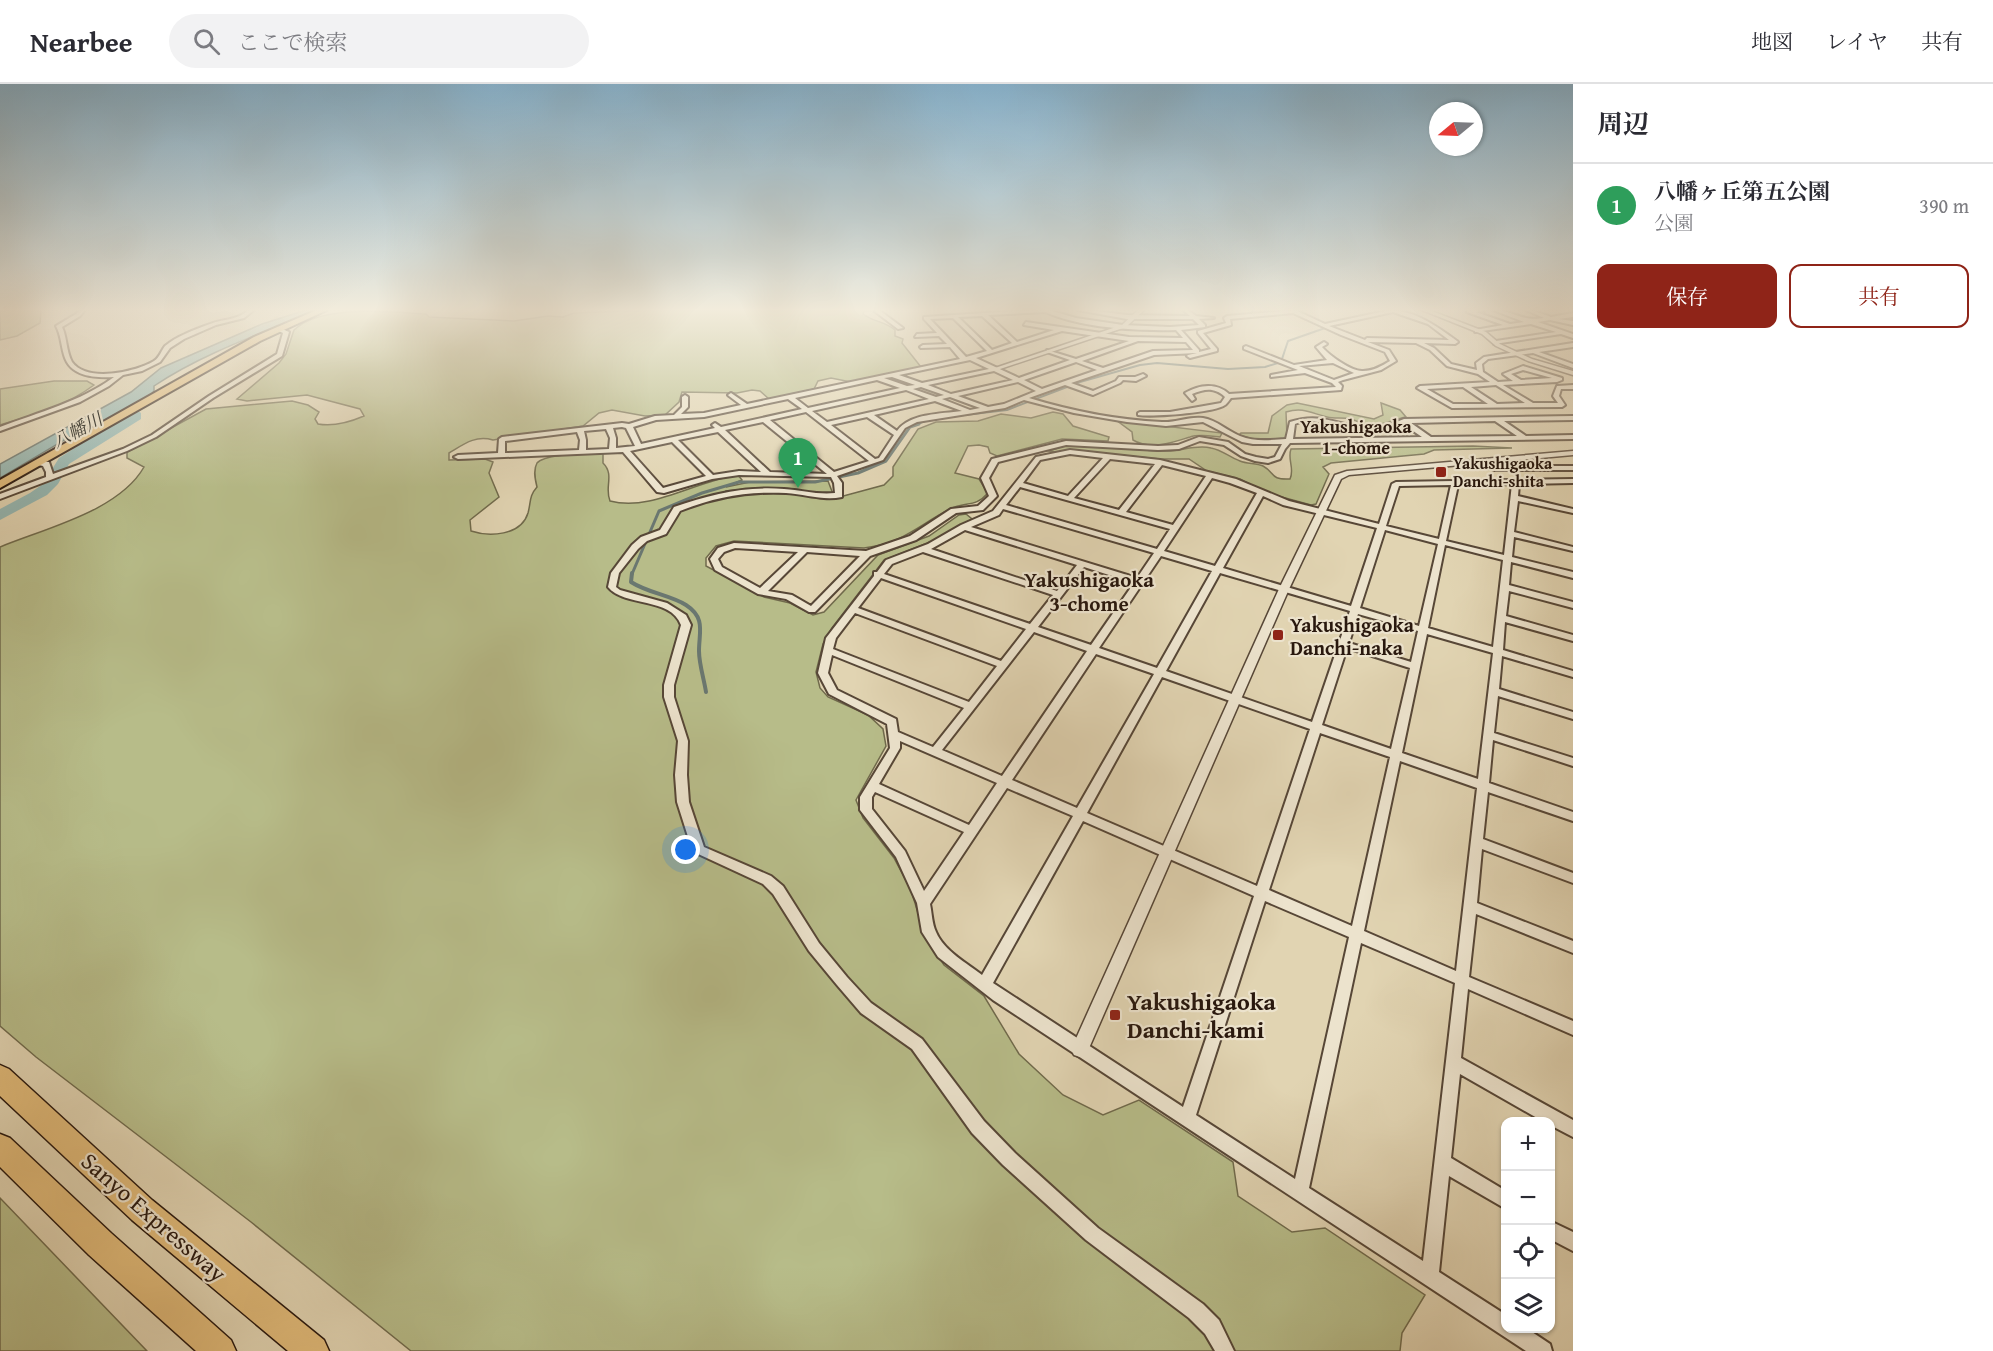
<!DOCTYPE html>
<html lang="ja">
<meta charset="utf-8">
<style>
:root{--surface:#fff;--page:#f2f2f3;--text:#2b2b33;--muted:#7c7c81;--line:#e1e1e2;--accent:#8f2418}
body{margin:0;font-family:"Gentium Book Plus","Noto Serif JP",serif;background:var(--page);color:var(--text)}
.controls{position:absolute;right:18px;bottom:18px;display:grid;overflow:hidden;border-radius:12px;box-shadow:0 2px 4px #0004}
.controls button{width:54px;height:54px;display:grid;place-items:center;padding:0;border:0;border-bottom:2px solid var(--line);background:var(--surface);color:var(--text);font:30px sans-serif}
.compass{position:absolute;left:1429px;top:18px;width:54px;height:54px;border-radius:50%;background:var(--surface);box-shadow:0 2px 4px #0004;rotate:251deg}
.you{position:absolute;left:686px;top:766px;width:21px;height:21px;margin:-15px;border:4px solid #fff;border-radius:50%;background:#1a73e8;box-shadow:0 0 0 9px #1a73e833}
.badge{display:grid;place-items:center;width:39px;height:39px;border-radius:50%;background:var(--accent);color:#fff;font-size:20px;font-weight:700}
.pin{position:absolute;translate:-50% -50px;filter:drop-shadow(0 2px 3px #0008)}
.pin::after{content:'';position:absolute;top:32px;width:21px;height:18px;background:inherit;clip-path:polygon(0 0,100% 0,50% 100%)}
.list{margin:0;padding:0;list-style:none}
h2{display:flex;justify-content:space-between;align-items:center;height:78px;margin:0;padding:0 24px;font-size:26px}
h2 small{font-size:20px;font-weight:400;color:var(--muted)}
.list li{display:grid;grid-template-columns:39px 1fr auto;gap:18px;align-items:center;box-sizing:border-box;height:84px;padding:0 24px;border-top:2px solid var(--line)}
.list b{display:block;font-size:22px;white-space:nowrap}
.list p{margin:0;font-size:20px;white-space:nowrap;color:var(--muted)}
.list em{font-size:20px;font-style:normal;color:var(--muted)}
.actions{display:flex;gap:12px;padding:18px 24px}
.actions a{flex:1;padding:14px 0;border:2px solid var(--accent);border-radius:12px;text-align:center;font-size:21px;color:var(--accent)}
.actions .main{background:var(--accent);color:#fff}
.icon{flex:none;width:33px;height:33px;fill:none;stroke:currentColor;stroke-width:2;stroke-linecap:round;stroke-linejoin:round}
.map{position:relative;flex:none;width:1573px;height:1267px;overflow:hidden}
header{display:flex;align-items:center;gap:36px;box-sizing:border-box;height:84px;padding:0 30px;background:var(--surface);border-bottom:2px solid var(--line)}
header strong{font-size:28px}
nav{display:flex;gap:33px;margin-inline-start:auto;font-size:21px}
.search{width:420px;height:54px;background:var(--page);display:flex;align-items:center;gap:15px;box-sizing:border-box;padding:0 21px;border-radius:33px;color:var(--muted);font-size:22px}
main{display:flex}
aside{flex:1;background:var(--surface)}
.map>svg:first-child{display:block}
.green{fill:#b7bc89;stroke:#706a4c;stroke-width:1.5}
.water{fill:#95b7b2;stroke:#6a7770;stroke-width:1.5}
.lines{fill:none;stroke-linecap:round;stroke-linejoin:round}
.stream-far2{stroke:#6a7770;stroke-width:2}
.stream-far1{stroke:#6a7770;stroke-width:3}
.stream{stroke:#6a7770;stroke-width:4}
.river{fill:#95b7b2;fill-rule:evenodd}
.minor-casing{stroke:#574737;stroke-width:4}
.tertiary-casing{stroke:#574737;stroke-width:3}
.primary-casing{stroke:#29180e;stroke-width:4}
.motorway-casing{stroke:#29180e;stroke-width:3}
.minor{fill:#ece3cd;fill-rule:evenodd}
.tertiary{fill:#ece3cd;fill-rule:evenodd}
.primary{fill:#e0ba79;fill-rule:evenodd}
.motorway{fill:#e0ba79;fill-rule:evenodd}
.poi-dot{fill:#8f2418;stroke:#ece3cd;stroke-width:2}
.labels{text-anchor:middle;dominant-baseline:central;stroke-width:4.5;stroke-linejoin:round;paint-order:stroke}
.far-poi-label{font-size:16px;font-weight:bold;fill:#29180e;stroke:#ece3cd;text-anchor:start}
.far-neighbourhood-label{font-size:18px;font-weight:bold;fill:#29180e;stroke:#ece3cd}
.far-water-label{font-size:18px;font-style:italic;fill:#49483f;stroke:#ece3cd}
.poi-label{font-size:20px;font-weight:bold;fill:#29180e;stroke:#ece3cd;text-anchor:start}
.neighbourhood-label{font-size:21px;font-weight:bold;fill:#29180e;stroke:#ece3cd}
.near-poi-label{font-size:24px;font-weight:bold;fill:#29180e;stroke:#ece3cd;text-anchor:start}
.near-street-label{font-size:24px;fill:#29180e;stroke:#ece3cd}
</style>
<header>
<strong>Nearbee</strong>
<div class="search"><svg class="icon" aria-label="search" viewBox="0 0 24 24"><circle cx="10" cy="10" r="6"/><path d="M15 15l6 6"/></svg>ここで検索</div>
<nav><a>地図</a><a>レイヤ</a><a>共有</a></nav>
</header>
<main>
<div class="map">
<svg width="1573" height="1267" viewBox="0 0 1573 1267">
<rect width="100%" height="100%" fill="#e1d4b2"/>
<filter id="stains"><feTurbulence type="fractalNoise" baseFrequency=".00333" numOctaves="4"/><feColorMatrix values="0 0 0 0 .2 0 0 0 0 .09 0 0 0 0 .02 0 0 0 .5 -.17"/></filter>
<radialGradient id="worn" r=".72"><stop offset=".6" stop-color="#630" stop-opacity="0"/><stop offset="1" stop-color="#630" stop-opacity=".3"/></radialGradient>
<path class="green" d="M0,226h41l-1,13 -23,13 -17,4z
M651,226h222l2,1h-11l-1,3c10,8 22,7 32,16v6l8,3 -1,4 19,24 -70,15 -20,-4 -13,3 -4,8 -45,10 -9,-8 -8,-1 -15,3 -55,-1 -3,10 -14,13 -20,1 -33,-6 -13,3 -16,13 -90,14c-18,-5 -29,4 -44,13v7l36,-1 8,3 -4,11 10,24 -29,23 1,11c18,6 50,5 57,-18 3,-11 1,-17 9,-26 -2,-8 -4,-17 0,-24 8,-10 52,-9 66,-10v10c12,12 1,24 7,38 41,11 85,-20 128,-26l4,5 -16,7 24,-5 78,-1 5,13 -76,-6 -31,3v4l13,-3 54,1 43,5 48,-13 9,-9v-9l25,-38 18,-7 42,-1 23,-7 30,4 22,-6 10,2 10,12 36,11 -1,4 -46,-2 -65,17 -7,-3 -2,-6 -9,-2 -11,1 -13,27 24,6 9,14c-13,15 -22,8 -38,16 -33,17 -46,34 -86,39l-130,-7 -18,5 -10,12v8l58,31 26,6 23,12 11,-3 54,-57 51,-19 30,-21 7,-1 6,5 -32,19 -56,22 -52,68 -9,16 -7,28 4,16 8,9 40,18 15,14 3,17 -30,54 7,18 31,40 17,32 14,46 19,29 40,31 35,58 44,41 40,20 36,-15 94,62 5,34 54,36 33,-4 100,67 -23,38 -2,18h-989l-160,-129 -215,-165 -36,-31v-479c46,-19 119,-36 144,-80l-17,-9v-6l79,-43 86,-8 16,4 11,7 -4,7 3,5c16,3 32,-2 46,-8l-4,-7 -53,-14 -60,6 -10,-2 42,-36 7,-9 8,-24c27,-26 96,-18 132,-16l3,3 85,4 34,-5 15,1 11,-4z
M54,297h33l7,4c-28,21 -60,30 -94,40v-36z
M1297,319l77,16 9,-4 -2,-12 19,7 6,7c-13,2 -24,10 -37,8 -6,-1 -12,-4 -18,-6 -8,-2 -16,0 -24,-2 -16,-4 -24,-10 -41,-5l1,25c-13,7 -34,3 -48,-2l2,-2h27l4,-17 15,-11z
M1116,336l106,13 -2,4c-10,-1 -21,-3 -30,0 -17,5 -39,14 -57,3l-1,-8z
M1067,361c32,1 65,5 98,6 15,1 30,-7 46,-3 11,2 18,9 29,13 7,3 16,2 23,5 13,7 6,14 27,13 5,-10 -3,-20 1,-30l182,-3 39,2 -78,2 -10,4 -93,9 -8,4 6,7 -13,30 -5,1 -44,-12 -27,-14 -33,-8 -18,-12h-29l-90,-9 -11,3 -10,-2z
M0,1114l147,153h-147z"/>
<path class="water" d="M306,226h12c-55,23 -115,43 -164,76v5l-8,9 -40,22 -18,4 -88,52v-14l131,-72 30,-24 101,-44z"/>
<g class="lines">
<path class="stream-far2" d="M956,332l51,-6 73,-28 60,-17 17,-2 71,6 37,-2 16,-5 7,-21 40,-14 53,-13
M915,341l10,-4"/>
<path class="stream-far1" d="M632,490l27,-63 43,-18 37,-11h76l43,-9 28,-12 24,-34 9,-3"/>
<path class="stream" d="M632,489l-1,9c17,11 39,13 55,23 20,13 13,27 13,46 0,13 5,28 7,41"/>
<path class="river" d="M135,325l6,4v6l-72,45 -11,20 -11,11 -47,25v-11l30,-16 13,-9 16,-26z"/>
<g class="minor-casing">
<path id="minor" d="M80,226h5l-5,6 -18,11c5,10 4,24 10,35 15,21 64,10 82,-1 6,-4 7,-10 11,-15 6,-5 13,-9 20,-12 8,-4 17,-7 25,-10 13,-5 28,-4 39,-14h5l-10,8 -28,7 -32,14 -14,9 -10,14 -18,9 -19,4 -14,11 -29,16 -80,29v-4c39,-15 80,-25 114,-50 -19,1 -44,0 -50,-22 -3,-10 -3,-20 -8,-29l20,-12z
M873,226h6l24,18 -5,1z
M1030,226h19l27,8 47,7 47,2 29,-2 -6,-6h-66l-49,-9h10l39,5 63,1 -7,-6h5l8,6 18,2 -15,1 6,6v2l-24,3 18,20v2l12,-3 -13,-16v-2l28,-8 -2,-5 3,-2 68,-6 30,14 65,-14c24,0 48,17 67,31l1,1 -3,2 -31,-1 10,5 17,16 26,6 -1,-7 8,-6 89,-14v4l-34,5 34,12v4l-40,-15 -45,6 -6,5 1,8 15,10 15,-1 -10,-7 20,-8 39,12v2l-5,2 -54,3 30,18h25l-5,-7 4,-10 16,-1v4h-12l-2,7 6,9 -3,2 -110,1 -35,-20 3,-2 70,-4 -12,-8 -31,-8 -17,-16 -14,-7 -48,-1 21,8 7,11 -15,9 -38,10 -5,2 4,4 -1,4 -110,8c-1,1 -5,7 -6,7 -11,8 -73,12 -87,10v-2l2,-1h30l51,-9 4,-6c-11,-10 -20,-8 -33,-3l3,5 -3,2 -7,-8c14,-8 31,-11 44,1l107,-7 -4,-4 -27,-10 -34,4v-2l27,-5 -54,-21v-2l2,-1 48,19 33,-5 -11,-13 8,-5 3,2 -5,3c8,9 30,25 41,24 10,0 19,-5 27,-10l-5,-9 -44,-17 -48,-22 -63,6 1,6 -28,8 14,16v2l-27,7 -3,-2 1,-1 9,-2 -43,2 -83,28 22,8 23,-10 3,-4h16l8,-3 3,2 -10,5 -13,-1 -3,3 -27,12 -28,-10 -36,13c43,13 88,22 133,24 13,1 27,-6 41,-4 14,2 24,13 37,18 14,6 31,4 46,3l4,-17c34,-11 51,6 83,6 11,1 20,-5 31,-9l169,-3v4l-69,1 22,15 47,-1v4l-283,4 -5,6 -5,10 -12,4 -13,-2 -14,-5 -17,-11 -24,-4 -21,8 -21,1 -92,-5 -68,17 -9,16 8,18 -14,14 -27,3 -40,27 -46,16 -55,56h-6l-23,-13 -28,-5 -43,-24 -5,-11 8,-11 16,-5 132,8 44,-15 41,-27 27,-3 11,-10 -8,-18 11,-19 74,-18 92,5 20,-1 21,-8 29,5 17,12 11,3 12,2 7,-2 7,-13h-29l-11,-2 -39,-20 -37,4 -39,-4 -53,-9 -50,-13 -19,8 -88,14 -12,6 -22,32 -46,16 5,7v14c-19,4 -37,-3 -56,-4 -38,-2 -71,4 -106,18l-14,23 -19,7 -9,8 -19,24 -3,14 4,3 47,13 19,12 5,10 -17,60v12l14,44 -1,34 2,27 15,45 67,29 12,10 36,57 28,34 24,26 51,36 62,82 31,32 83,75 105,76 16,16 15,31h-19l-10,-17 -16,-16 -103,-78 -83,-75 -31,-32 -60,-84 -51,-36 -24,-28 -28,-34 -36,-57 -10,-10 -67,-31 -6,-10 -13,-41 -2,-27 3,-34 -14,-44v-12l17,-60c-10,-28 -57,-18 -73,-38l3,-14 21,-28 9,-8 19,-7 14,-23c37,-13 71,-21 110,-18 17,1 34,6 51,4l-1,-10 -3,-6 -92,-2 -27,4 -48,14 -7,-1 -34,-40 -165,7 -4,-2 4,-2 40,-2 1,-14 3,-2 120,-14 7,1 26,-8 19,-1 8,-8v-10l3,-2 3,2v10l-7,7 23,-1 37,-8 -12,-9 -1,-1 3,-2 16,11 213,-45 -10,-12 -29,1 -1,-1 3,-2 24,-1 -8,-8 -24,1 2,-3 20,-1 -13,-14v-2zM1045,228c37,16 90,19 131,18l7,8 -54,-1 -103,-15 -2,3 30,5 -37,12 -29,-27zM1393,228l35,12 21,16 -82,-2 -2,2 -36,-14zM982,232l30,27 -20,7 -34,-33zM953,234l34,33 -21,6 -36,-38zM1062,247l67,10 -53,18 -29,-9v2l23,8 -51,18 -43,-20zM1138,257l48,1 7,8 -40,1 -50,17 -21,-7zM970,276l19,9 -67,14 -23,-8zM1076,278l21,8 -55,19 -18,-9zM1333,279l21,10 -20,7 -35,-14zM1523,286l29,8 -31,2 -10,-6zM994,287l19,9 -62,14 -23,-9zM892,293l23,8 -8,1 -23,-8zM877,296l23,8 -92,20 -13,-10zM1018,298l18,9 -32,13 -16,3 -30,-11zM1496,301l29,18 -28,1 -26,-17zM921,303l23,8 -8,2 -23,-8zM1463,303l25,17h-35l-26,-15zM906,306l23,9 -102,23 -15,-11zM950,313l30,11 -10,2 -28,-11zM788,315l14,10 -81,18 -6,-4 -3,2 3,3 -74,16 -8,-17 23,-7 48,-3zM935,317l27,10c-21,3 -52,2 -65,20l-23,-16zM806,328l63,49 -35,11 -64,-52zM867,333l27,18 -15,23 -4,1 -44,-34zM1303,337c27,-1 51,14 78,11 8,-1 15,-5 22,-8l19,13 -129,2 2,-15zM1495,337l22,15 -86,1 -20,-14zM763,338l64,52 -57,-2 -45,-42zM622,343l4,1 9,18 -19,2v-10l-3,-10zM606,345l4,9 -1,11 -23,1v-10l-2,-9zM577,348l3,8 -1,10 -74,3v-12zM718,348l43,40 -22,-1 -26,4 -35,-35zM672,358l34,34 -43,12 -33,-37zM735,464l63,4 -38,36 -38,-21 -4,-8 6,-7zM807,468l53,4 -49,50 -19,-11 -24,-4z
M1467,226h17v1l-8,1 34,12 14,-2 -31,-12c20,0 28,12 51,8l-18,-8h5l20,7 22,-4v4l-14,2 14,2v4l-23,-5 -12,2 35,12v4l-12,-4 -67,10v-2l2,-1 60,-9 -25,-8 -56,8v-2l28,-5 -36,-13z
M278,243l11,5 -7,24 -69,42 -57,39 -29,14 -127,48v-5l46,-17v-5l-3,-6 -5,-1v-4l11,1 4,12 70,-25 29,-14 57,-39 68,-42 6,-21 -7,-3z
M1070,366l90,10 76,19 53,22 90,23 13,-40 4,-2 177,-3v4l-54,1 -1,12 55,13v4l-55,-12 -4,31 59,15v4l-59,-14 -2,20 61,15v6l-62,-16 -2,23 64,17v6l-64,-17 -3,25 67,19v6l-68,-19 -2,28 70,21v6l-71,-21 -3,33 74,23v7l-75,-23 -4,37 79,25v8l-80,-26 -4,43 84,29v9l-85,-29 -5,47 90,34v10l-91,-34 -5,54 96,38v12l-97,-39 -7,63 104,44v14l-105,-46 -7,69 112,62v17l-23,-12v-3h-6l-84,-48 -9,84 55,33v18l-57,-33 -10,96 67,43v13h20l24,16 2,7h-26l-533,-351 -55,-43 -16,-25 -5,-29 -21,-46 -36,-47v-13l30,-49 -3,-24 -58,-30 -11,-21 8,-35 48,-62v-4h3l9,-12 42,-16 33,-19 32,-14 43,-54zM1070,370l33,4 -35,38 -45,-13 17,-23zM1110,375l45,5 -36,46 -45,-12zM1162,381l44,11 -33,49 -47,-13zM1212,394l18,5 27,10 -42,73 -51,-15zM1512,400l-8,71 -58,-14 12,-56zM1451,401l-12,54 -53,-13 13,-40zM1020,403l150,42 -13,20 -151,-44zM1263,412l20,9 94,23 -26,78 -128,-38zM1003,425l151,44 -17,25 -166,-51 28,-12zM965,446l112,35 -20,26 -126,-42zM1385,446l53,14 -19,82 -59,-18zM1445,461l58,15 -10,87 -65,-19zM923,468l130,43 -23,29 -146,-50 8,-10zM1161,472l51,15 -55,97 -58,-20zM1084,483l50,16 -43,62 -53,-18zM1220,489l130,38 -38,111 -146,-51zM881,494l145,51 -25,32 -143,-53zM855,529l142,53 -28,36 -136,-53 3,-11zM1358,530l60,17 -7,31 -62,-19zM1034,548l53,19 -85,125 -60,-26zM1427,550l66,19 -15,126 -76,-26zM1347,564l63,20 -19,81 -69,-24zM1096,570l58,20 -77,134 -65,-28zM832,571l132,53 -31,39 -35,-15 -2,-13 -59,-29 -9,-17zM1162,593l148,52 -53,157 -170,-73zM1320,649l70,24 -38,169 -83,-36zM900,657l97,42 -28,42 -90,-41 21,-36zM1400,677l77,27 -21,183 -92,-40zM1007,704l66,28 -91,159c-15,-12 -38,-24 -46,-43 -4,-8 -4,-19 -6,-28zM875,708l89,40 -40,59 -19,-40 -33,-42v-12zM1083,737l171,75 -71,211 -190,-124zM1265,817l84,36 -54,242 -99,-64zM1361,859l94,40 -32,278 -114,-73z
M1475,376l21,6h77v4h-78l-20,-6z
M1550,1137l23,11v19l-23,-12z"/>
</g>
<g class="tertiary-casing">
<path id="tertiary" d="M1138,226h6l-18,17 -129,43 -5,-1 130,-44z
M1422,226h7l57,22 14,12 32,15 41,12v4l-45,-14 -32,-15 -14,-12z
M1573,367v4l-224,20 -8,4 -52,110 -203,466 -6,2 -6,-2 -3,-6 3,-6 205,-454 56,-114 12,-4z"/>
</g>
<g class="primary-casing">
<path id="primary" d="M317,226h10l-67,31 -260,147v-8l254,-143z"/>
</g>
<g class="motorway-casing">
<path id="motorway" d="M0,981l9,4 143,131 172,140 5,11h-41l-156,-131 -132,-124z
M0,1050l10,4 101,95 120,107 5,11h-40l-107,-96 -89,-88z"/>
</g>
<use href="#minor" class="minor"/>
<use href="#tertiary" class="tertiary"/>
<use href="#primary" class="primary"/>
<use href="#motorway" class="motorway"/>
</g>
<linearGradient id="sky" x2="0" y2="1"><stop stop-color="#87b5d2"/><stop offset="0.56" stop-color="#f2ecdc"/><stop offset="1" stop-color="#f2ecdc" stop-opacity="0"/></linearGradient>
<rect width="1573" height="403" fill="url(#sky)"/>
<g class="poi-dot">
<rect x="1435" y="382" width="12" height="12" rx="3"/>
<rect x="1272" y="545" width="12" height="12" rx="3"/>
<rect x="1109" y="925" width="12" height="12" rx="3"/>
</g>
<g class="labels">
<g class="far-poi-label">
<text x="1453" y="379">Yakushigaoka<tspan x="1453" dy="18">Danchi-shita</tspan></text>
</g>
<g class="far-neighbourhood-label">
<text x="1356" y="342">Yakushigaoka<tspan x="1356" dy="21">1-chome</tspan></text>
</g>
<g class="far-water-label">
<text transform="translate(77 346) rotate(-28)">八幡川</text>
</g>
<g class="poi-label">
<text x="1290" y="540">Yakushigaoka<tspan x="1290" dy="23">Danchi-naka</tspan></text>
</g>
<g class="neighbourhood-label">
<text x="1089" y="495">Yakushigaoka<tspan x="1089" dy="24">3-chome</tspan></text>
</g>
<g class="near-poi-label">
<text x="1127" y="917">Yakushigaoka<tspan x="1127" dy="28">Danchi-kami</tspan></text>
</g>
<g class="near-street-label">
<text transform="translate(154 1133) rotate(41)">Sanyo Expressway</text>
</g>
</g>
<rect width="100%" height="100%" filter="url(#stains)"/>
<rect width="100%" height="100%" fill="url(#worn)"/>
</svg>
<div class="controls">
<button>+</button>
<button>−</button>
<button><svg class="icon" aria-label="locate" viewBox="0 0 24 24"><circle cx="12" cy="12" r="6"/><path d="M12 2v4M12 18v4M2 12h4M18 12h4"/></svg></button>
<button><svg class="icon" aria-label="layers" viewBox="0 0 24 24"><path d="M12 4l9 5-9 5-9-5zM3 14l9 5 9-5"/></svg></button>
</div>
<svg class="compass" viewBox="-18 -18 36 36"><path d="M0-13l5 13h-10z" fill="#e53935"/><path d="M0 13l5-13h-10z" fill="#7c7c81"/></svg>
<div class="you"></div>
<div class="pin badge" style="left:798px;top:404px;background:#2e9e5b">1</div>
</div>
<aside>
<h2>周辺<small></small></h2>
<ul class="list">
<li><span class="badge" style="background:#2e9e5b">1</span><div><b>八幡ヶ丘第五公園</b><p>公園</p></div><em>390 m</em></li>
</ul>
<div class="actions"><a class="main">保存</a><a>共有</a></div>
</aside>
</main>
